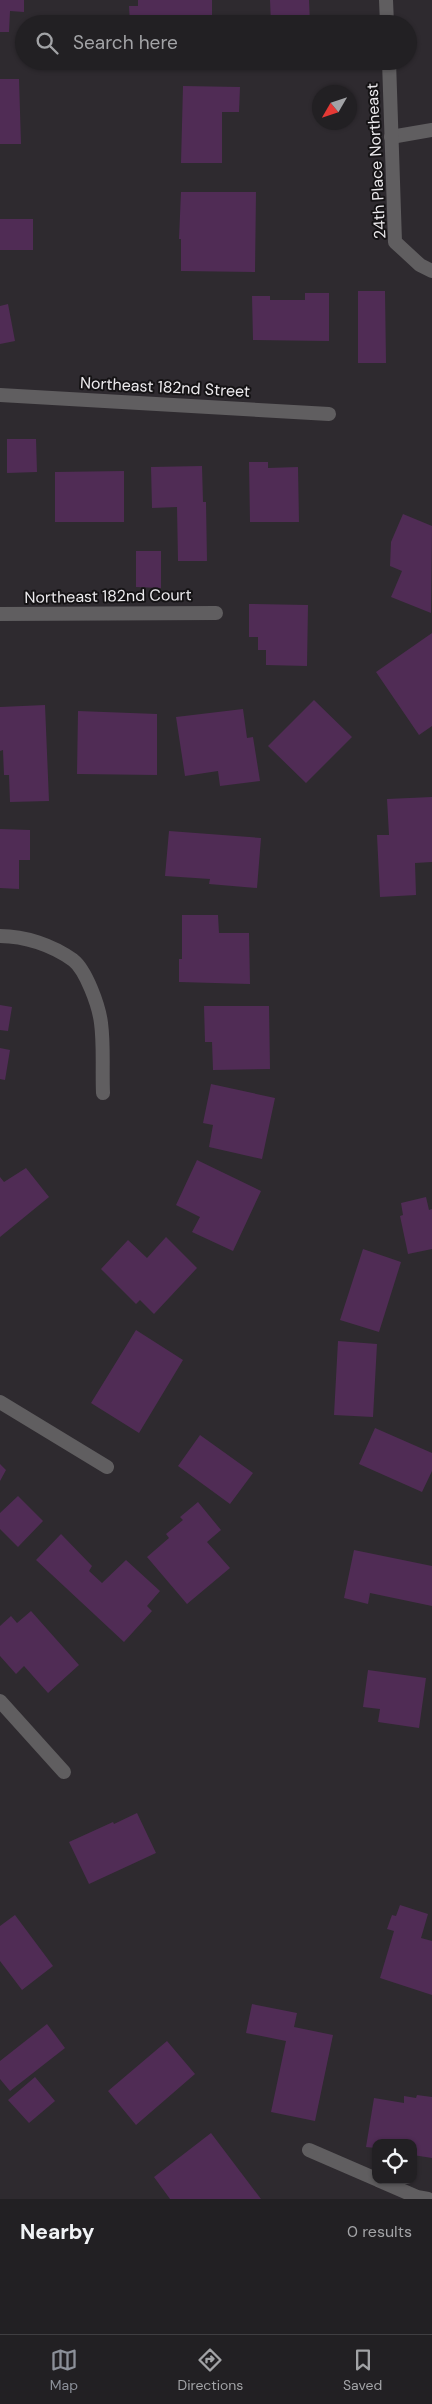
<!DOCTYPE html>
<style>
:root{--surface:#222023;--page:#2e2d30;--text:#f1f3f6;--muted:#a2a3a6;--line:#3f3e41;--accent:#8c9099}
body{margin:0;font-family:"DM Sans",sans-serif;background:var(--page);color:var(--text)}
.controls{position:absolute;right:15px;bottom:15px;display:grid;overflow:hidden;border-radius:10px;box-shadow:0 1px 4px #0004}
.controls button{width:45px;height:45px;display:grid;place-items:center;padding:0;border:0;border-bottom:1px solid var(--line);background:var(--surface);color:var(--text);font:25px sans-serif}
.compass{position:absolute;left:312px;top:85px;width:45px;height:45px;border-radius:50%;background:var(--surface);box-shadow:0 1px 4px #0004;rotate:231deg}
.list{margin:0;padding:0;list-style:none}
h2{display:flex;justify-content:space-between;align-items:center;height:65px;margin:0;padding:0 20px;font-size:21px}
h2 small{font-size:16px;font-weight:400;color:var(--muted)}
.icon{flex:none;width:28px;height:28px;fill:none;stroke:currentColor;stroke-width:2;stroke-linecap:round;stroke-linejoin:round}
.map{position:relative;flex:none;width:432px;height:2199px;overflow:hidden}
.search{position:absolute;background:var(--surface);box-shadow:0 1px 4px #0004;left:15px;right:15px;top:15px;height:55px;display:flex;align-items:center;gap:12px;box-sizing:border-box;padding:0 18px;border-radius:28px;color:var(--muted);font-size:19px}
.sheet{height:135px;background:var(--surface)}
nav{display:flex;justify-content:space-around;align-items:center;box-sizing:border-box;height:70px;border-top:1px solid var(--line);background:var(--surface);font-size:14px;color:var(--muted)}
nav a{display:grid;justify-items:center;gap:2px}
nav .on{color:var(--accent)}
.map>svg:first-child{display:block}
.building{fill:#502c55}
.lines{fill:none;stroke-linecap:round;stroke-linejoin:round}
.service{stroke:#605e60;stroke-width:14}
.minor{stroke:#605e60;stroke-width:14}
.labels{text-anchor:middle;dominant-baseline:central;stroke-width:4;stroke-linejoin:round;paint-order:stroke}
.street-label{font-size:16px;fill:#eceaed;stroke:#151315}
</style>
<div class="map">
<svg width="432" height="2199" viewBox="0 0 432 2199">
<rect width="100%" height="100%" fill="#2e2a2f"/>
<path class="building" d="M0,0h24v12l-14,-1 -1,21h-9z
M138,0h74v24h-82l-1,-18h9z
M270,0h39l1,24h-39z
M0,79h19l2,65h-21z
M183,86l57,1 -1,25h-17v51h-41z
M181,192h75l-1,80 -74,-1v-32h-2z
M0,219h33v31h-33z
M358,291h27l1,72h-28z
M305,293h24v48l-76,-1 -1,-44h18v4h35z
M8,304l7,37 -15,3v-38z
M7,439h29l1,33 -30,1z
M249,462h19v6l30,-1 1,55h-49z
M202,466l1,36h3l1,59h-29l-1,-54 -25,1 -1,-41z
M124,471v51h-69v-50z
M403,514l29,12 -1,87 -40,-16 11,-26 -12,-5 1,-24z
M136,551h25v37l-25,-1z
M249,604l59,1 -1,61 -41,-1v-15h-8v-13h-9z
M432,633v93l-13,9 -43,-63z
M314,700l38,37 -46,46 -38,-37z
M45,705l4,96 -39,1 -1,-27h-5l-1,-25 -3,1v-44z
M243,709l4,29 6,-1 7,44 -40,5 -2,-15 -33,5 -9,-59z
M78,711l79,3v61l-80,-1z
M432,797v65l-17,1 1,32 -36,2 -3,-62h12l-2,-36z
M0,829l30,1v30h-11v29l-19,-1z
M169,831l92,7 -4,50 -48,-4 1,-5 -45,-3z
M182,915h36l1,18h30l1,51 -71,-2v-23h3z
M0,1005l12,2 -4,24 -8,-1z
M204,1006h65l1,63 -57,1 -1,-28h-7z
M0,1048l10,2 -5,30 -5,-1z
M211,1084l64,14 -13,61 -53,-12 4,-22 -10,-2z
M197,1160l64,31 -28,60 -41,-19 8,-15 -24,-12z
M26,1168l23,29 -49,40v-60l4,5z
M426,1197l3,13 3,-1v40l-24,5 -8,-38 3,-1 -2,-12z
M166,1237l31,31 -43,46 -14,-14 -4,4 -35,-35 27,-29 19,18z
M363,1249l38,13 -22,70 -39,-12z
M136,1330l47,30 -44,73 -48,-30z
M338,1341l39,3 -4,73 -39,-2z
M375,1428l57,25v18l-10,21 -63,-28z
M200,1435l53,38 -23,31 -52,-38z
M0,1464l6,6 -6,11z
M18,1496l25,25 -25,26 -18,-18v-16z
M198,1502l23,28 -14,12 23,26 -43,36 -40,-47 22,-19 -3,-4 17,-14 -3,-3z
M61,1534l31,32 -3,5 13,12 24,-23 34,31 -13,15 5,5 -28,31 -88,-82z
M354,1550l78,16v40l-62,-13 -2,11 -24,-6z
M31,1611l48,54 -31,28 -24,-27 -8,8 -16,-18v-30l11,-10 6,7z
M368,1670l58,8 -7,50 -41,-6 2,-13 -17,-2z
M137,1813l19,40 -67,31 -20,-42 44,-20 1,2z
M400,1905l28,9 -7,24 11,3v54l-52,-17 14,-47 -7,-2 5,-14 4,1z
M15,1915l38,51 -31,24 -22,-29v-35z
M252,2004l45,9 -3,14 39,8 -18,86 -44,-9 15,-71 -40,-8z
M47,2024l18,24 -55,43 -10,-12v-18z
M167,2041l28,33 -59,51 -28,-34z
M35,2077l20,24 -26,22 -21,-23z
M417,2095l15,2v61l-19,-3v-12h-37v5l-10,-1 8,-49 30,5v-7l12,2z
M211,2133l50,66h-91l-16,-22z"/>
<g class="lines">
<path class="service" d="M391,137l41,-7
M309,2150l67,29
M378,2180l39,17 11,2"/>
<path class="minor" d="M386,0l1,24
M389,61l6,181 25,23 12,6
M0,395l329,19
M0,614l216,-1
M0,936c25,0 52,9 73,24 13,10 26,46 28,63 3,22 1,47 2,70
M0,1402l107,65
M0,1701l64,71"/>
</g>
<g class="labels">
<g class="street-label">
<text transform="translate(376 161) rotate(-93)">24th Place Northeast</text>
<text transform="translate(165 387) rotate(3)">Northeast 182nd Street</text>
<text transform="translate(108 596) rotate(-1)">Northeast 182nd Court</text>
</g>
</g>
</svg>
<div class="controls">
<button><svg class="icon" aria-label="locate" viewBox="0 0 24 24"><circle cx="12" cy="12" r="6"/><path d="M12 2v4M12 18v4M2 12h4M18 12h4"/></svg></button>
</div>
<svg class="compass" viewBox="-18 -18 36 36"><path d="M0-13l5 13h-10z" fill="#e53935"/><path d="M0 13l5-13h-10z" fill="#a2a3a6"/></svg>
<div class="search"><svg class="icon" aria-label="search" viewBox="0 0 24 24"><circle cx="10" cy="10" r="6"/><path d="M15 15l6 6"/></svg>Search here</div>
</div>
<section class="sheet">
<h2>Nearby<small>0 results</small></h2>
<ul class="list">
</ul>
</section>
<nav>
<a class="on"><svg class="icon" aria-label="map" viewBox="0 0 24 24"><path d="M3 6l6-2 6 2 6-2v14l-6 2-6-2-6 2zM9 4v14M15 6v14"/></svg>Map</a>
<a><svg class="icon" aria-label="directions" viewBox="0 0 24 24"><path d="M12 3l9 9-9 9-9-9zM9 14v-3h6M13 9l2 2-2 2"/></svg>Directions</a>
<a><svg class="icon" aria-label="saved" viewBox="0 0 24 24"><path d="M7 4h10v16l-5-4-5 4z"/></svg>Saved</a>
</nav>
